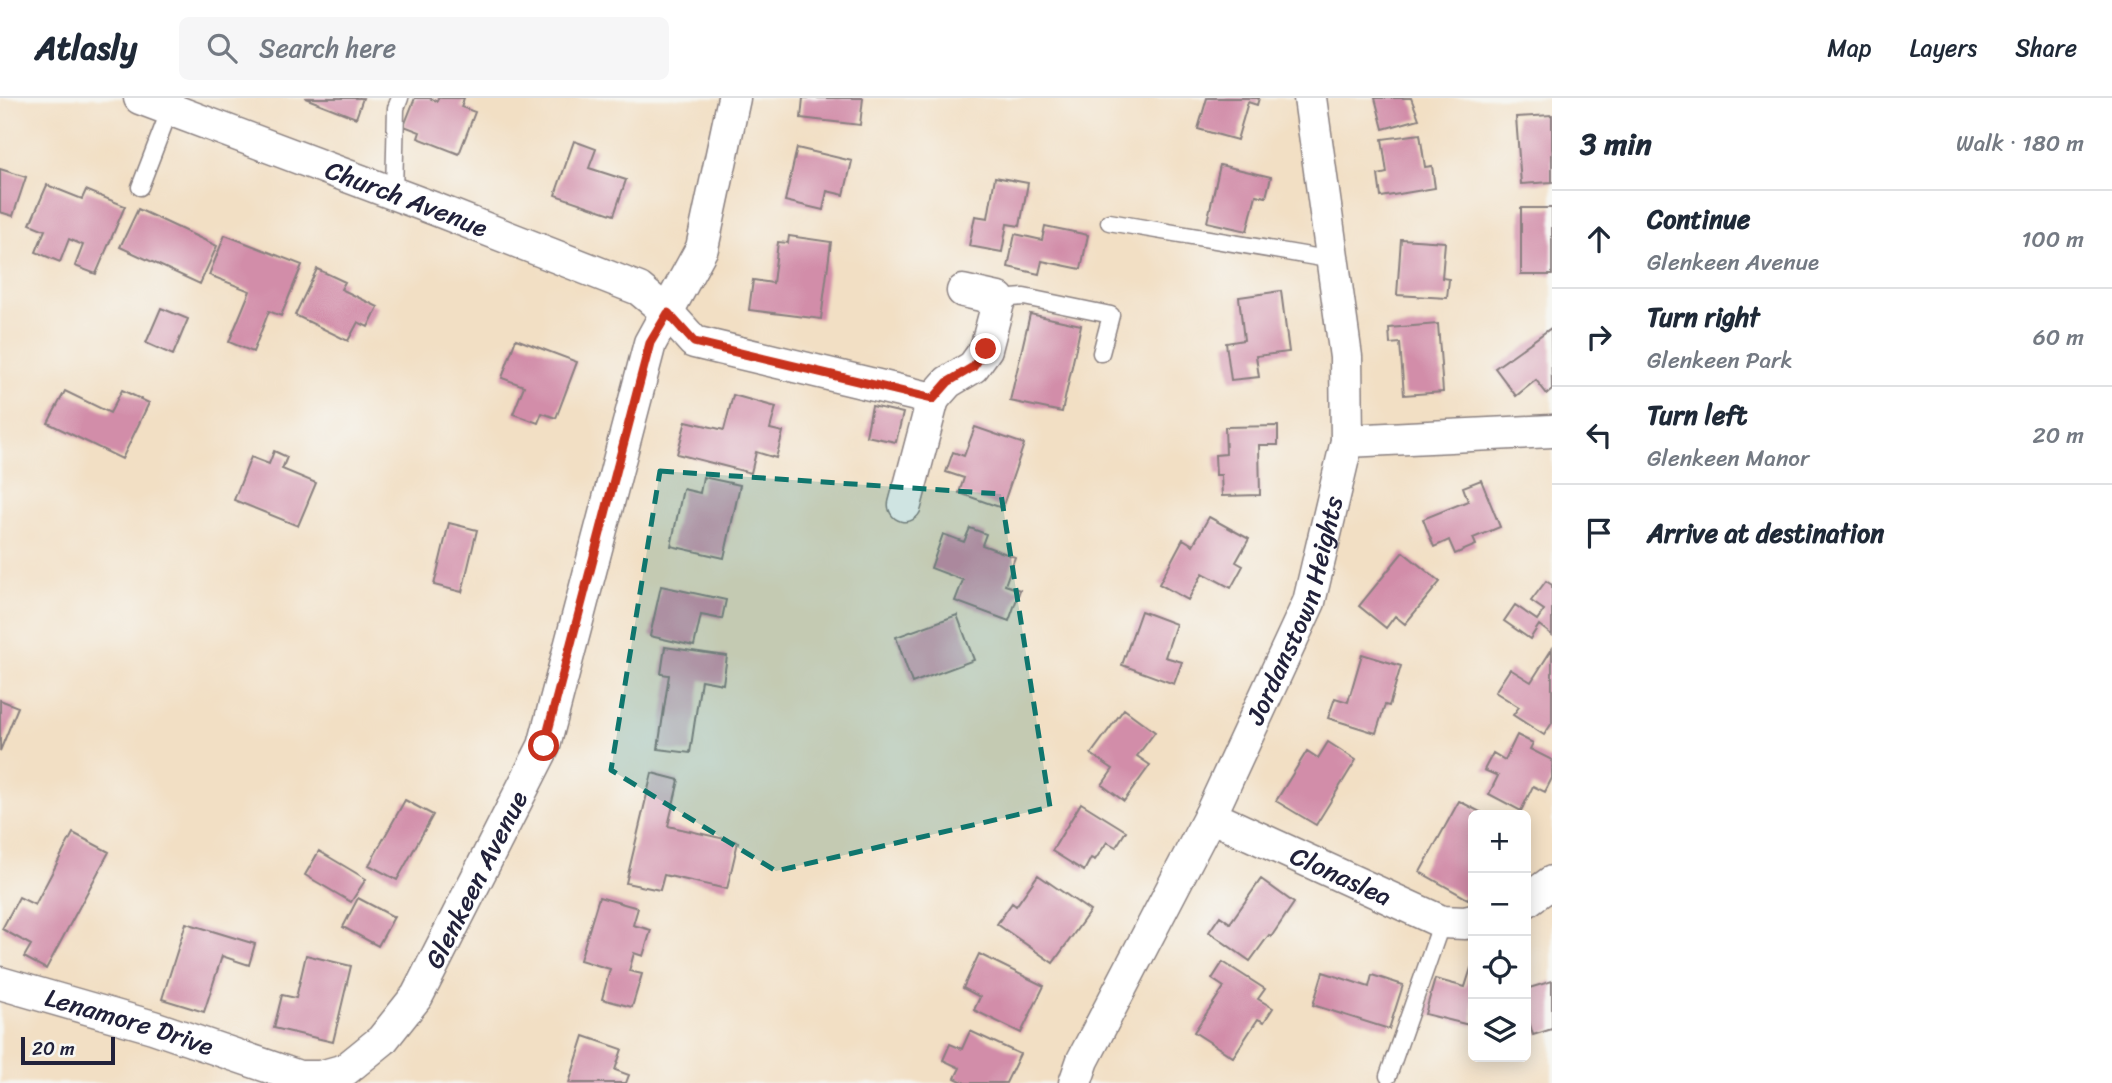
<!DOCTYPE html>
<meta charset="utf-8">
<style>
:root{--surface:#fff;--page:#f6f6f7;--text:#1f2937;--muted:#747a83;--line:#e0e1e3}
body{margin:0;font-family:Sriracha,sans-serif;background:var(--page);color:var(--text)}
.controls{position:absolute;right:21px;bottom:21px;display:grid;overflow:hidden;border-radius:10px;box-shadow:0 4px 18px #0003}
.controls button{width:63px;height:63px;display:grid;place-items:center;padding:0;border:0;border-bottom:2px solid var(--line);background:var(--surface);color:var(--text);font:35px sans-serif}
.scale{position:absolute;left:21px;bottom:18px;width:94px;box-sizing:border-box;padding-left:7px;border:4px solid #22223b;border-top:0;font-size:19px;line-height:24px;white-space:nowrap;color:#22223b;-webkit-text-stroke:5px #f6f6f2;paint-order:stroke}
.stop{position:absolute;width:21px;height:21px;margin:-16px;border:5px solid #c8321e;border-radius:50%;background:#fff}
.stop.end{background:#c8321e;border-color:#fff;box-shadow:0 2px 7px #0008}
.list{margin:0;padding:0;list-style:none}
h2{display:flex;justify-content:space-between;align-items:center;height:91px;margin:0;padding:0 28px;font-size:30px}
h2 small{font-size:23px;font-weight:400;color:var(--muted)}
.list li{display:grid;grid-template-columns:46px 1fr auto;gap:21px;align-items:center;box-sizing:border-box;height:98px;padding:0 28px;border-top:2px solid var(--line)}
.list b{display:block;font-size:26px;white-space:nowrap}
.list p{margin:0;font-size:23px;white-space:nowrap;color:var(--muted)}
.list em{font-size:23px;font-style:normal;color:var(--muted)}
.icon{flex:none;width:38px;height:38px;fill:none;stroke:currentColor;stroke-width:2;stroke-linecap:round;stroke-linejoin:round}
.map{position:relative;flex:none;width:1552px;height:985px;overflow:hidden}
header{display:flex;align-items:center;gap:42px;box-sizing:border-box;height:98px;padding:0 35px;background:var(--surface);border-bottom:2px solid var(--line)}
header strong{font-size:33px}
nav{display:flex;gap:38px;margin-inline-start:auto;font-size:24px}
.search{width:490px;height:63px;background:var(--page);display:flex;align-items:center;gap:18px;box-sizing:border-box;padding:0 24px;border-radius:10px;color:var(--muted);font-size:26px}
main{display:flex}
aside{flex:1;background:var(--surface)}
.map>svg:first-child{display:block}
.building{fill:#d28da9}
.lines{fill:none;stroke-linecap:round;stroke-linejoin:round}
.service-casing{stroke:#8a8080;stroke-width:19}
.minor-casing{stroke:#8a8080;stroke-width:35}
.service{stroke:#fff;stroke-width:16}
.minor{stroke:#fff;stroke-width:32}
.route{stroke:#c8321e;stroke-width:9}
.marked{fill:#0f766e;fill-opacity:0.2;stroke:#0f766e;stroke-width:5;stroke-dasharray:14 9;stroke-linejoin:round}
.labels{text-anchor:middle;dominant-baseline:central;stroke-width:5;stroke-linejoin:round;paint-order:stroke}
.street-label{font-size:26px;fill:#22223b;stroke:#f6f6f2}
</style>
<header>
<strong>Atlasly</strong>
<div class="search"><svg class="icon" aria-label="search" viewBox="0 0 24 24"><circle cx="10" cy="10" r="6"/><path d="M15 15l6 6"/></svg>Search here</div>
<nav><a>Map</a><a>Layers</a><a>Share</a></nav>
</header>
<main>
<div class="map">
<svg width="1552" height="985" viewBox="0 0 1552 985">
<rect width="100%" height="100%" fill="#f6f6f2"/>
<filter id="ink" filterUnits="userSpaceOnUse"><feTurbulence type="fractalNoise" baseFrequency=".0143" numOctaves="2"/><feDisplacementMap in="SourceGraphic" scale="14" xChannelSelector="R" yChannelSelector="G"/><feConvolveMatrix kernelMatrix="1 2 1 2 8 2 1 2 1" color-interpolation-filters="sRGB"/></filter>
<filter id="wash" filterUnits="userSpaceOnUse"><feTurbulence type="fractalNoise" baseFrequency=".00686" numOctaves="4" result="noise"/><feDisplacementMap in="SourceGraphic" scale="28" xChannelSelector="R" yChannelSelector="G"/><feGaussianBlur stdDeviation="1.57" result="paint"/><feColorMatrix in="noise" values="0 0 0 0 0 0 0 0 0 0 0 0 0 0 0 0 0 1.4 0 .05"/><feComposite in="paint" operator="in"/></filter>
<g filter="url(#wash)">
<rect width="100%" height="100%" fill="#f2dfc4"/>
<g id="blocks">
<path class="building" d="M305,0h58l-7,20z
M415,0h14l8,3 1,-3h26l-3,9 14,5 -16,42 -41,-16 2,-6 -16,-6z
M803,0h60l-3,27 -59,-7z
M1207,0h52l-2,7 -9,-3 -11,38 -39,-11z
M1375,0h36l8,21 -36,10z
M1552,17v67l-31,2 -5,-67z
M1420,36l5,33 7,-1 3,22 -54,9 -3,-22 9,-2 -5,-34z
M574,43l22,8 -7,19 37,12 -12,35 -59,-20z
M797,50l55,13 -8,34 -17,-4 -4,19 -38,-9z
M1220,67l51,12 -5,20 -10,-2 -9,36 -40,-9z
M0,71l26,8 -13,39 -13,-4z
M995,79l33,6 -8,43 -13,-2 -5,28 -33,-6 6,-30 13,2z
M47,87l35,14 4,-9 39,16 -29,68 -21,-8 8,-21 -14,-6 -9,23 -24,-10 9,-22 -15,-6z
M1521,110h31v67h-31z
M138,111l79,37 -17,38 -80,-37z
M1045,128l43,9 -7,34 -39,-8 -3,13 -31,-7 7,-33 27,6z
M225,137l77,30 -21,51 -12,-5 -16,41 -24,-10 21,-51 -41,-16z
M789,138l42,6 -10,77 -72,-9 4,-30 20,3 5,-41 10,1z
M1401,141l44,3 -3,36 7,1 -2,19 -50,-3z
M317,171l28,13 -4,7 37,18 -10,20 -10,-5 -10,19 -53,-26z
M1281,193l8,61 -33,4 3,21 -28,3 -5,-37 18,-3 -5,-43z
M161,210l27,11 -15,36 -27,-12z
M1030,216l51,11 -19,87 -52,-11z
M1438,226l5,68 -39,3 -4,-52 -10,1 -1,-16z
M1551,230l1,62 -5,4 -11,-14 -20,16 -21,-28z
M516,241l61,23 -21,56 -14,-5 -4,10 -25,-9 11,-28 -22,-8z
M122,292l27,13 -27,56 -74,-36 17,-32 45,22z
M733,297l43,12 -6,22 13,3 -7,26 -20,-6 -5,21 -74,-19 9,-33 38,9z
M872,308l31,7 -7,29 -30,-6z
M1278,328v19h-19l1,50 -38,1 -1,-21h-5l-1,-20 11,-1 -1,-27z
M975,329l49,17 -22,64 -43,-15 5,-15 -18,-6 7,-20 11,4z
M274,353l13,6 -5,12 34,14 -18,43 -64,-26 17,-43 18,7z
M703,379l37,8 -16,73 -53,-12 12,-57 17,4z
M1481,382l19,47 -27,11 3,7 -21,9 -6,-14 -15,7 -11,-28 45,-18 -5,-14z
M1209,419l40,22 -13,23 7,4 -12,22 -28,-15 -15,27 -29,-16 24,-45 10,6z
M449,425l28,7 -15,62 -28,-7z
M970,430l16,6 -4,11 33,12 -10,28 15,5 -11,31 -54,-20 8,-21 -32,-12 12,-34 21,8z
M1403,454l37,30 -35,42 -10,-8 -9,12 -27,-22z
M1546,483l6,4v50l-13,-10 -9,14 -26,-18 11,-16 22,15 7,-10 -13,-9z
M661,488l65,14 -4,19 -21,-4 -7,31 -44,-10z
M1141,513l35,13 -11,33 17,5 -8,22 -52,-19z
M957,517l17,45 -62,23 -16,-46z
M665,549l62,9 -4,28 -22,-4 -11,73 -32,-4 11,-74 -8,-1z
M1552,551v74l-8,12 -31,-20 6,-8 -24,-15 15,-23 21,13z
M1362,556l39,12 -12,40 -4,-1 -9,28 -48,-15 7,-20 13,4z
M0,602l18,7 -18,44z
M1124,611l31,23 -18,24 13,9 -26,36 -22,-16 11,-16 -22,-15z
M1517,637l16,8 -3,6 22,11v18l-7,14 -12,-6 -12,25 -32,-17 9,-18 -14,-6 9,-17 12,7z
M1328,644l28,18 -40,65 -40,-24 31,-50 11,7z
M652,675l27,7 -11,46 70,16 -11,47 -63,-14 -4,15 -34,-7z
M405,702l28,15 -36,65 -28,-15z
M1459,703l27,14h-13v32l-3,6 3,2v34l-5,10 -48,-27z
M1081,705l45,28 -10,16 -9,-5 -12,18 -4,-2 -7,13 -32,-20z
M73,735l36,19 -63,117 -22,-12 7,-12 -29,-16 17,-32 16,8z
M319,753l47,28 -15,23 -46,-27z
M1038,777l52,36 -37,52 -56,-39 15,-21 4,3z
M1261,781l33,24 -23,34 -2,-2 -19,26 -41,-29 11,-16 10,7z
M599,799l39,11 -5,17 18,5 -8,26 -9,-3 -5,18 13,3 -10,33 -30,-8 8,-30 -30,-9z
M358,800l36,19 -16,29 -35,-19z
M186,825l69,21 -6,21 -27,-9 -18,56 -42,-13z
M979,856l65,32 -23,47 -47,-23 6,-13 -17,-9z
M306,857l45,11 -18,76 -59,-14 8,-33 14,3z
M1223,864l42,27 -7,10 15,9 -9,14 -6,-3 -25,38 -39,-25 30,-45 -12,-8z
M1471,870h2v58l-48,-12 10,-35 30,8z
M1323,874l46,15 3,-12 31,10 -14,44 -76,-24z
M1552,883v48l-19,6 -7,-24v-22z
M970,933l50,23 -14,29h-41l-10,-5 5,-10 -17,-8 7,-16 12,5z
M584,938l38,13 -7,21 14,5 -3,8h-57z"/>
</g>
</g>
<g filter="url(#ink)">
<use href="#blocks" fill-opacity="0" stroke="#8a8080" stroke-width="2"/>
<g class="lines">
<g class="service-casing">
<path id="service" d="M140,89l30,-78
M394,95l2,-85 4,-10
M1109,124l224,38
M999,201l25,-2 87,18 -10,38
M1388,978l54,-154"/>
</g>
<g class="minor-casing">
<g id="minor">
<path id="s1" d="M140,0l295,111 204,80 29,24 26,29 239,57 -28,106"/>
<path d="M933,301l15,-17 25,-15 13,-18 13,-50 -36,-8"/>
<path d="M1347,343l205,-10"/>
<path id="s2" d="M1210,718l232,106 23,1 8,-2"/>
<path d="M1526,803l26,-19"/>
<path id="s3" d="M0,885l153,44 146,50h21l25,-7 37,-30 35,-44 127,-250 106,-403 52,-95 32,-150"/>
<path id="s4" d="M1075,985l8,-23 127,-244 99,-214 38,-161 -1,-84 -36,-259"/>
</g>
</g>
<use href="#service" class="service"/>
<use href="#minor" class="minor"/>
</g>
</g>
<g class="lines" filter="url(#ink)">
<path class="route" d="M544,648l106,-403 18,-30 26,29 239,57 15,-17 25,-15 13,-18"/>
</g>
<path class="marked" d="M660,373l341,23 49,313 -274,64 -165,-101z"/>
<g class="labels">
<g class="street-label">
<text stroke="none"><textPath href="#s1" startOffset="285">Church Avenue</textPath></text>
<text stroke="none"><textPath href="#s4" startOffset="523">Jordanstown Heights</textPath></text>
<text stroke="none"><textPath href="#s2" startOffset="144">Clonaslea</textPath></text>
<text stroke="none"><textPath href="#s3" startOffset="595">Glenkeen Avenue</textPath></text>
<text stroke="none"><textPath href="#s3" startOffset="135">Lenamore Drive</textPath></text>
</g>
</g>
</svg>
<div class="controls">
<button>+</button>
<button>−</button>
<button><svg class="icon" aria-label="locate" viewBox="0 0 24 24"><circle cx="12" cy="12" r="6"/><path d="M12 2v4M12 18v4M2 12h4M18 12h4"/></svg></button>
<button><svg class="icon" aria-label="layers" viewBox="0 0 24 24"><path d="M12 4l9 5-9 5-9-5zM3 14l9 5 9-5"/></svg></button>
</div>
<div class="scale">20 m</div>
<div class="stop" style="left:544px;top:648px"></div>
<div class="stop end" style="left:986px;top:251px"></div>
</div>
<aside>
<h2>3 min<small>Walk · 180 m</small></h2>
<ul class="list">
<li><svg class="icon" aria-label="ahead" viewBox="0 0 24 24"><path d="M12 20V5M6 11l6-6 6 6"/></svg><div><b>Continue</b><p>Glenkeen Avenue</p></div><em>100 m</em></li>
<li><svg class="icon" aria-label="right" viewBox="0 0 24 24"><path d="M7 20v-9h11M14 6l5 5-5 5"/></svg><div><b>Turn right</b><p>Glenkeen Park</p></div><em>60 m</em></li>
<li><svg class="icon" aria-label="left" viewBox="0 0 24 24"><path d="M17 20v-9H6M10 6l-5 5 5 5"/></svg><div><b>Turn left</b><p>Glenkeen Manor</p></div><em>20 m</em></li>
<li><svg class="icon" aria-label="arrive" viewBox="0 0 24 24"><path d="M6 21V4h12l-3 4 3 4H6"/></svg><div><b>Arrive at destination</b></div></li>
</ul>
</aside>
</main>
